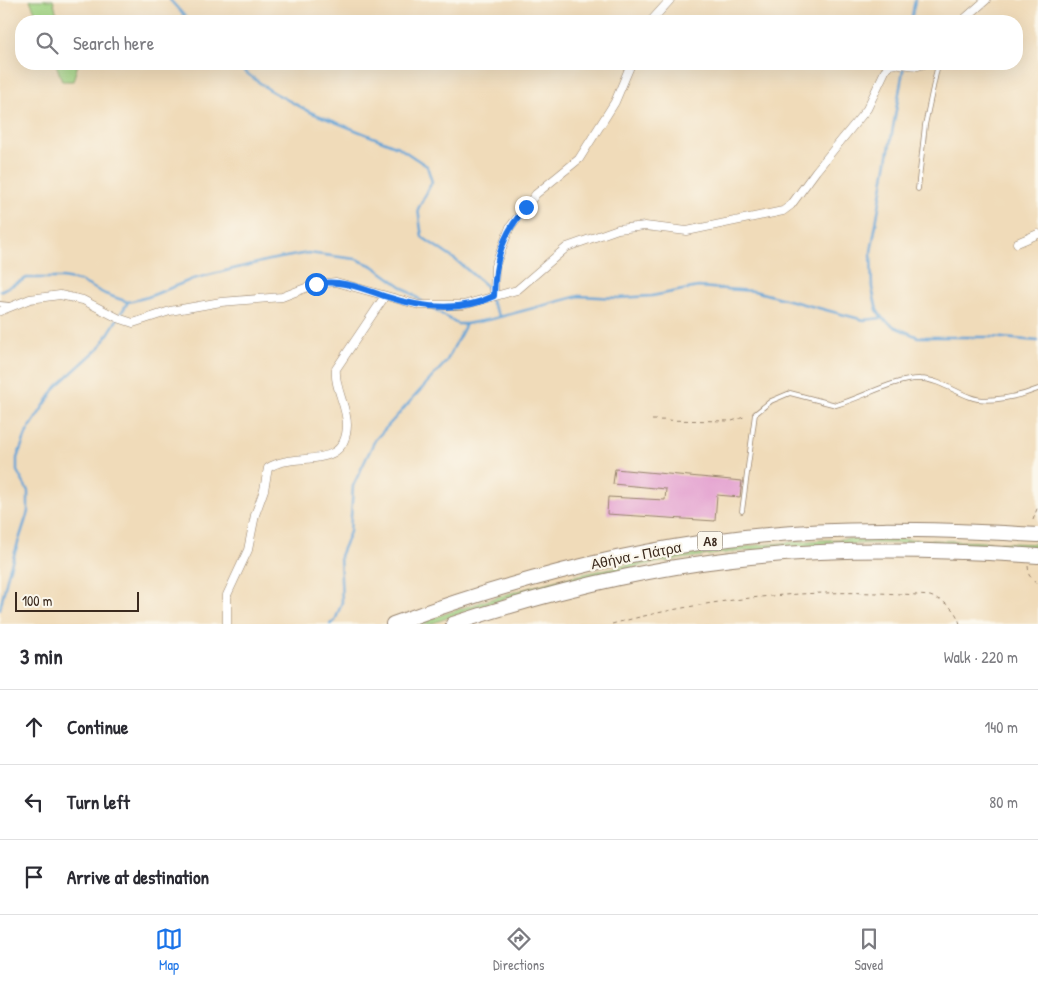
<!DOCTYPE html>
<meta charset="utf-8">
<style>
:root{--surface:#fff;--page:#f2f2f3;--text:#2b2b33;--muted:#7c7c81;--line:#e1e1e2;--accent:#1a73e8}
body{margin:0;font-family:"Patrick Hand",sans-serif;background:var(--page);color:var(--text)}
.scale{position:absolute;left:15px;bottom:12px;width:124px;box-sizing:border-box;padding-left:5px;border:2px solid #3b2a1e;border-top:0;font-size:14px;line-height:18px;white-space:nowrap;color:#3b2a1e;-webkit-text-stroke:4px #fbf7ec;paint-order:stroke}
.stop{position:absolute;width:15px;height:15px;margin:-11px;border:4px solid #1a73e8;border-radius:50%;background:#fff}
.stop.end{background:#1a73e8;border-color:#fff;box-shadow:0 1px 5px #0008}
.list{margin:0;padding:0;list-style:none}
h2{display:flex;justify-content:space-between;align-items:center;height:65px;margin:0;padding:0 20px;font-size:21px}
h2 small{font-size:16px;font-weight:400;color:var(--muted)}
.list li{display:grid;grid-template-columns:32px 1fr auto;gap:15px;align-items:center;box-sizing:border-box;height:75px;padding:0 20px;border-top:1px solid var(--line)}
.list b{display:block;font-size:19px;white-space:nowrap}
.list em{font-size:16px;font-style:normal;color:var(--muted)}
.icon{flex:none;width:28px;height:28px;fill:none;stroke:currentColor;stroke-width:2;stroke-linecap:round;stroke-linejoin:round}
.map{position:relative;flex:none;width:1038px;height:624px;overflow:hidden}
.search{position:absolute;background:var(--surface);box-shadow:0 5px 20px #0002;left:15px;right:15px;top:15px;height:55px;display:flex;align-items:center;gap:12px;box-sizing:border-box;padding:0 18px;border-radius:20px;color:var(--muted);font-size:19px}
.sheet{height:290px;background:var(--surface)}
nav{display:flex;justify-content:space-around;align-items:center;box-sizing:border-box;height:70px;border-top:1px solid var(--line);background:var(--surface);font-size:14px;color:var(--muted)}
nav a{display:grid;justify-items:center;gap:2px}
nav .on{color:var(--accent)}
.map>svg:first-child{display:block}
.green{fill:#a2d584;stroke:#6e8051}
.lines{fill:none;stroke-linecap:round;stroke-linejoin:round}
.stream{stroke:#64a3d6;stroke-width:2.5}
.building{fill:#e4a2d0}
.service-casing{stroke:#96826c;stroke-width:5.5}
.minor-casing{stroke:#96826c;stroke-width:9}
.motorway-casing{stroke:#96826c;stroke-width:16}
.path{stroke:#96826c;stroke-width:1;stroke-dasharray:4 4;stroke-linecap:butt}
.service{stroke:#fff;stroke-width:4}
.minor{stroke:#fff;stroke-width:8}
.motorway{stroke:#fff;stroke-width:14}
.route{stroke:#1a73e8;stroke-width:6}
.labels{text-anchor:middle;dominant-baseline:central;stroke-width:4.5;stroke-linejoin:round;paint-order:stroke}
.shield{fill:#fbf7ec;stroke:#75685c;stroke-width:1}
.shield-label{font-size:12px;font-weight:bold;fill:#3b2a1e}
.street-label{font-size:14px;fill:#3b2a1e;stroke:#fbf7ec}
</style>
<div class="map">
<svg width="1038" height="624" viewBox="0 0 1038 624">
<rect width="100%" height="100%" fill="#fbf7ec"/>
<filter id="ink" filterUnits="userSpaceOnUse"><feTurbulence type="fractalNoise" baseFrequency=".02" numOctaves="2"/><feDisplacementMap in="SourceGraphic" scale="10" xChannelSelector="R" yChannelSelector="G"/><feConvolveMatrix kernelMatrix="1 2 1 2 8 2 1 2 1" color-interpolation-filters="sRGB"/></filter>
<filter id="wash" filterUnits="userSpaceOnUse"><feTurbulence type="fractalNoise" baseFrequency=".0096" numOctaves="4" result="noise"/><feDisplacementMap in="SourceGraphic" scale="20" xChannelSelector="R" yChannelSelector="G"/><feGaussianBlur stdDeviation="1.12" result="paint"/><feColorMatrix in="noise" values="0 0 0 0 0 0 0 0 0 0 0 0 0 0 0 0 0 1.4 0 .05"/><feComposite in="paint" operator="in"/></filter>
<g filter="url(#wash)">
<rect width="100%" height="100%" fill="#f0dbb9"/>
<path class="green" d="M30,0h23l3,11 7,10h-24z
M56,64h22l-5,17h-11z
M873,538l165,6v4c-214,-14 -406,1 -608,76h-13c149,-55 298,-82 456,-86z"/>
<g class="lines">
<path class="stream" d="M170,0l19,21
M911,21l4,-21
M234,64l37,27 39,21 88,35 29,19 5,16 -14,27 4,28 35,24 29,25 3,12 11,19
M904,65l-33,187 1,36 5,22 5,8 13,9 23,10h73l47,4
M0,291l27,-13h35l18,3 25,13 23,8 20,-5 45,-18 76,-19 39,-7 48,6 17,7 50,36
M432,308l25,16h9l26,-5 87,-23 39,2 34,-2 46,-9 56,4 110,29 18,-2
M0,609l8,-35 20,-62v-21l-11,-20v-13l10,-26 29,-45 44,-40 28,-45
M330,624l5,-3 7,-19 -2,-46 10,-24 3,-46 22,-46 71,-78 20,-38"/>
</g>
<g id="blocks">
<path class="building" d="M615,469l127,12 -2,16 -23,-2 -2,26 -108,-7 1,-17 57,3 1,-11 -53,-5z"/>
</g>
</g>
<g filter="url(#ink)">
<use href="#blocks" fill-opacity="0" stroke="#96826c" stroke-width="1"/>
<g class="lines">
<g class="service-casing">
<path id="service" d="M918,189l7,-64 13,-61
M0,304l10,1
M742,511l13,-97 16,-13 19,-8 46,12c24,-6 59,-27 84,-26 17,0 34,12 50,18 17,7 51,-1 68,-8"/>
</g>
<g class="minor-casing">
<path id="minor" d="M651,21l19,-21
M962,21l24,-21
M900,64l18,2 6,-2
M1017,243l21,-9
M494,296l1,-30 15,-39 26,-33 43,-35 36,-57 16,-38
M0,311l30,-12 30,-4 23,5 35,18 15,5 37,-12 51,-9 61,-5 34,-13 20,-2 83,23h44l54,-15 50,-43 51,-18 27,-3 42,5 96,-20 8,-6 25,-34 51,-62 19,-40 4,-4 6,-1
M227,624v-29l21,-45 7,-35 9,-25 4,-22c26,-18 78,5 79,-43 0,-20 -13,-37 -11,-56l49,-73"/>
</g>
<g class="motorway-casing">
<path id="motorway" d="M393,624c109,-40 220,-71 336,-85 102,-13 206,-10 309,-4
M453,624c90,-30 184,-54 279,-65 101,-12 204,-10 306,-3"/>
</g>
<path class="path" d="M652,420l80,1 15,-5
M1033,520l5,-14
M1028,566l1,9 9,11
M612,624c104,-28 211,-37 318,-28 15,5 26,13 30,28"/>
<use href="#service" class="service"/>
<use href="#minor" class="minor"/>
<use href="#motorway" class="motorway"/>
</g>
</g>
<g class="lines" filter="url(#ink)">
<path class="route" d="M316,284c24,-5 45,4 68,12 34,11 76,17 110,0 1,-37 8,-61 32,-89"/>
</g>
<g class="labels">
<rect class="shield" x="697.5" y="531.5" width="25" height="19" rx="4"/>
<g class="shield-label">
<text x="710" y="541">Α8</text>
</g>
<g class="street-label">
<text transform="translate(636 555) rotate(-11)">Αθήνα - Πάτρα</text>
</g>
</g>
</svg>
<div class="scale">100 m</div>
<div class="stop" style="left:316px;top:284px"></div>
<div class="stop end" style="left:526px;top:207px"></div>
<div class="search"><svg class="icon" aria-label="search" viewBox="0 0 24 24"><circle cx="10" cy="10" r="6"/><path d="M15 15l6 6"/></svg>Search here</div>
</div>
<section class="sheet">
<h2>3 min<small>Walk · 220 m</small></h2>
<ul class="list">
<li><svg class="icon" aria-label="ahead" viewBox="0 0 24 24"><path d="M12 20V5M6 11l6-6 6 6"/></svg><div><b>Continue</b></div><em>140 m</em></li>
<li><svg class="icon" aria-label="left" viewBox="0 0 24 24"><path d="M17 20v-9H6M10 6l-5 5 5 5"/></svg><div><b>Turn left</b></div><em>80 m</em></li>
<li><svg class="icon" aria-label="arrive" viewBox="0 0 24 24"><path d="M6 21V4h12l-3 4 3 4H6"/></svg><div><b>Arrive at destination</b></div></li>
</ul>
</section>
<nav>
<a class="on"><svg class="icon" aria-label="map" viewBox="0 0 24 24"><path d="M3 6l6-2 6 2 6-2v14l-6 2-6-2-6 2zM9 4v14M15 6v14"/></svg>Map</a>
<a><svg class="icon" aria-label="directions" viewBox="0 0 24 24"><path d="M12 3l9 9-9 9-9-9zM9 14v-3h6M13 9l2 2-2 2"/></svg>Directions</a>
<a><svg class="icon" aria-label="saved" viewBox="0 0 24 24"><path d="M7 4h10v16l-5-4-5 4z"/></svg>Saved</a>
</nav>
